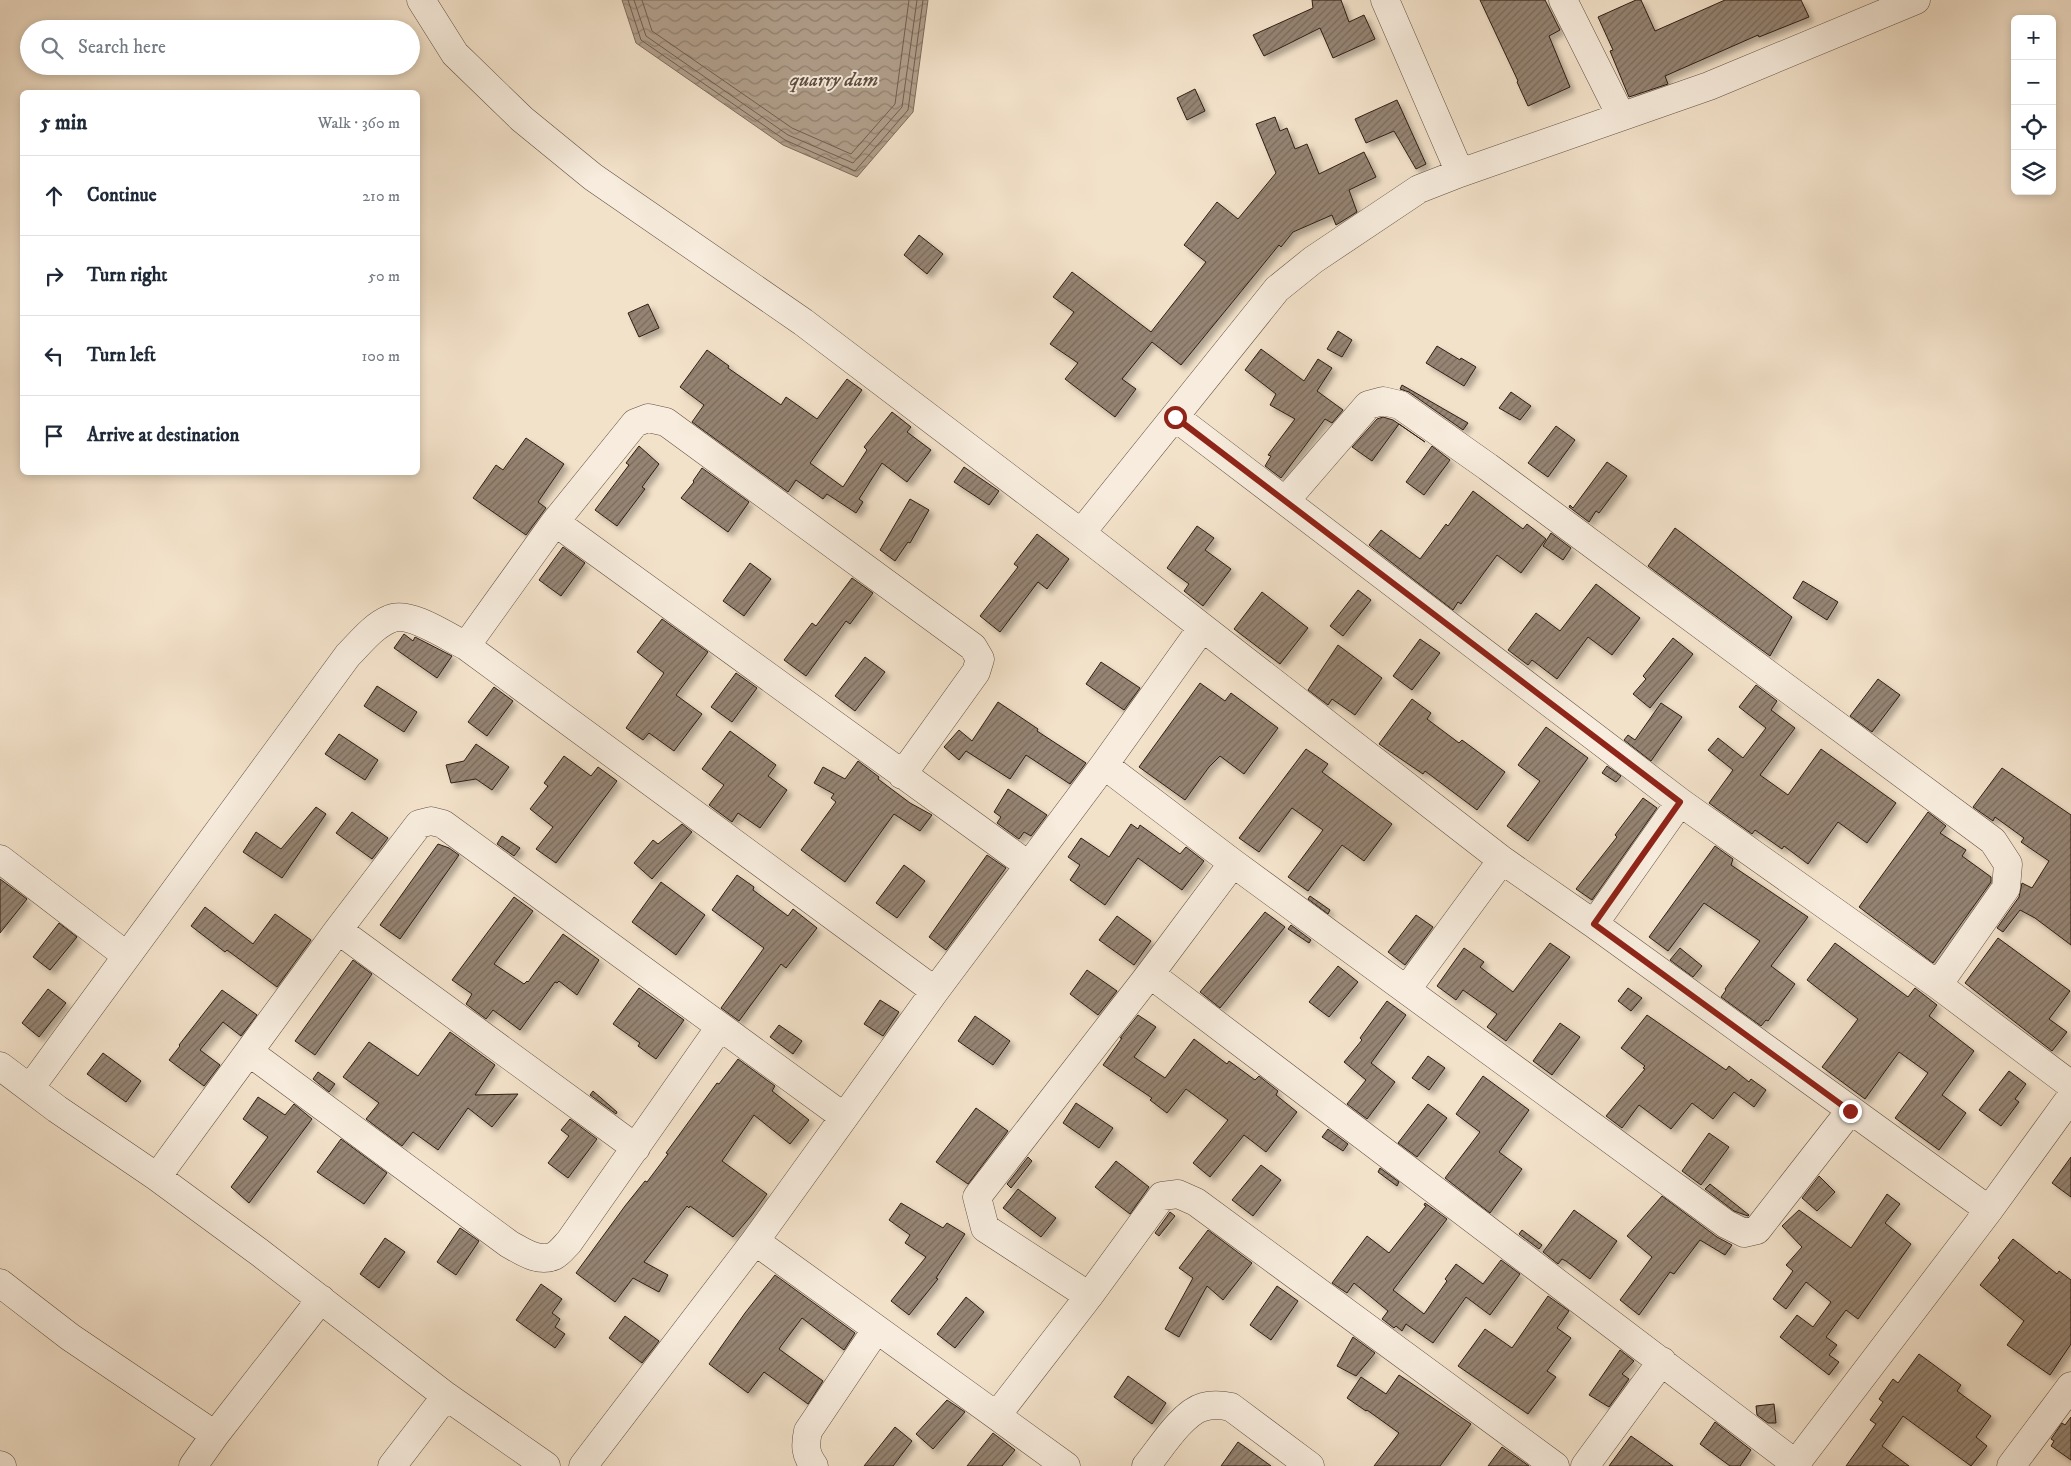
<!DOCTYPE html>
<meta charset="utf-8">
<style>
:root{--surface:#fff;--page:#f6f6f7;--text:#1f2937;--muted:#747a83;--line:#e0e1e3}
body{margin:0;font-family:"IM FELL DW Pica",serif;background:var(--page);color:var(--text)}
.controls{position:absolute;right:15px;top:15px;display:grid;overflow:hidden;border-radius:8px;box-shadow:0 2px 8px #0003}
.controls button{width:45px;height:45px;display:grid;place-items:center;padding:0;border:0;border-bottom:1px solid var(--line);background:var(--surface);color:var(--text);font:25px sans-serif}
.stop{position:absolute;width:15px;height:15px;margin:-11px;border:4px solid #8f2418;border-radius:50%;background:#fff}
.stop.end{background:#8f2418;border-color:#fff;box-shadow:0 1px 5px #0008}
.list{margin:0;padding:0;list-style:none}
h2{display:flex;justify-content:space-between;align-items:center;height:65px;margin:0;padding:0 20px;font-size:21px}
h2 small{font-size:16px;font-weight:400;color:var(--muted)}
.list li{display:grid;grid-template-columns:32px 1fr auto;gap:15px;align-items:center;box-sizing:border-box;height:80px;padding:0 20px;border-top:1px solid var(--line)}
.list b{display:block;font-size:19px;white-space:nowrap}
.list em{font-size:16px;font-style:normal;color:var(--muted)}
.icon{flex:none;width:28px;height:28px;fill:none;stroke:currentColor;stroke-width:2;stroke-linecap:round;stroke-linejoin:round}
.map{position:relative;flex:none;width:2071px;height:1466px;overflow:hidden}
.search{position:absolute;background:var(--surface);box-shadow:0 2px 8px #0003;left:20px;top:20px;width:400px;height:55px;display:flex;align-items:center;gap:12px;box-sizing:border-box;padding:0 18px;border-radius:28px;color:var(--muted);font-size:19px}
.panel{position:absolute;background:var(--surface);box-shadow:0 2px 8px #0003;left:20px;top:90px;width:400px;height:385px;border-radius:8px}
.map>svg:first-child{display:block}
.water{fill:url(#water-waves);stroke:#7d6b5c}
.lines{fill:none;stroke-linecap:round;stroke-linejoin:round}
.shore{stroke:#705e50;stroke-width:1}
.building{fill:url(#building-hatch);stroke:#301e14;filter:url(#shadow)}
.minor-casing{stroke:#614f42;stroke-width:29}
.minor{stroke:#f7ecdd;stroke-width:28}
.route{stroke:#8f2418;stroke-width:6}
.labels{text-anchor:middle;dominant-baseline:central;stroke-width:4;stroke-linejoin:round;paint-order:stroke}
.water-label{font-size:20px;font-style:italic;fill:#5d4b3e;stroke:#f7ecdd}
</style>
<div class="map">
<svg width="2071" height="1466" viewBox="0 0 2071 1466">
<defs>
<pattern id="water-waves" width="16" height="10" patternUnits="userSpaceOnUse" patternTransform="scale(1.25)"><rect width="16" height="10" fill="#b19f8c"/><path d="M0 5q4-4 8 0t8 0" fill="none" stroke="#908171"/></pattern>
<pattern id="building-hatch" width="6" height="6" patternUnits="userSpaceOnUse" patternTransform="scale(1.25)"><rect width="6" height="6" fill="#958473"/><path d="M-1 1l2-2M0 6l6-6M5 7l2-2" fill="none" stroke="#7a6b5d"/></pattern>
<filter id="shadow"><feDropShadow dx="4.5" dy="4.5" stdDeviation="2.5" flood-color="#0004"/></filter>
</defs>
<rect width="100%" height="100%" fill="#f3e2ca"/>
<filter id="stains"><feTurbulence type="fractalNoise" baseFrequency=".004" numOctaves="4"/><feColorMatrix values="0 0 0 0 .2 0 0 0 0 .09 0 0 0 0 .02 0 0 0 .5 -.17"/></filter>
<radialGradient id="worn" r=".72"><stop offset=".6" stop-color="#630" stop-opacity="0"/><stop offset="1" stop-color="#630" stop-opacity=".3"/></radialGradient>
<path class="water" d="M622,0h306l-15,112 -56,65 -74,-32 -147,-102z"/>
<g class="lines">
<path class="shore" d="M628,0l13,40 144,100 70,31 53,-61 15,-110
M634,0l12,36 142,99 65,28 49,-56 15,-107
M642,0l10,31 140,97 59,26 44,-50 14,-104"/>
</g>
<path class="building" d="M1312,0h29l8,22 15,-7 11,24 -42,19 -13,-30 -56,28 -11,-21 60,-27z
M1480,0h65l15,30 -11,6 21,51 -42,19 -11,-24 1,-1z
M1636,0h5l14,31 70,-31h76l8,17 -50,20 -1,-2 -93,41 3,8 -39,13 -19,-46 3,-1 -15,-33z
M1195,89l10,22 -18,9 -10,-22z
M1397,100l29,64 -10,5 -22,-38 -28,12 -11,-24z
M1275,117l5,14 7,-3 8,21 12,-5 12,30 45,-22 12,25 -27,13 8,22 -21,13 -4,-10 -39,17 -12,15 -2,-2 -98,120 -29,-23 -30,37 14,10 -21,28 -50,-38 13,-16 -28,-19 24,-32 -21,-15 19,-25 79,60 55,-70 -22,-17 33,-43 21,17 38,-46 -20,-49z
M919,235l24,19 -16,20 -23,-19z
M648,304l11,24 -20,9 -11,-24z
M1338,331l14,9 -10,17 -15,-8z
M1437,346l23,14 1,-2 15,9 -12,19 -38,-23z
M1261,349l43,32 14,-22 14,9 -15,23 26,19 -11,13 -7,-4 -44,59 -16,-12 6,-10 -3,-1 27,-36 -25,-14 6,-11 -31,-24z
M707,350l22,16 -1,2 53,37 5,-8 31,22 30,-40 15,11 -52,73 33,24 24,-37 -3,-3 28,-35 19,15 -4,5 24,18 -24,32 -25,-19 -23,36 4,3 -7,11 -29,-19 -4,5 -27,-19 -8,12 -96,-70 12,-17 -24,-18z
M1402,385l66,38 -5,7 -54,-38 -9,-3z
M1511,392l20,14 -11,14 -21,-12z
M1383,417l10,3 32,22 -26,-18 -27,37 -20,-14 25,-28z
M1556,426l19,14 -27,37 -20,-14z
M526,438l38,26 -26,38 8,6 -20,27 -53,-37 23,-33 7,5z
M639,446l20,18 -17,23 3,2 -28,37 -22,-16 34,-45 -3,-2z
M1432,446l18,14 -26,35 -18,-13z
M1607,462l20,14 -28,37 -3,-2 -7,11 -20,-15 1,-2 3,3z
M964,467l35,24 -10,14 -35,-23z
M702,468l47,34 -21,30 -47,-34 13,-16 -1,-1z
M1473,491l50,38 4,-5 19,15 -25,34 -24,-18 -36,49 -3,-2 -5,8 -84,-65 12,-15 39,29 26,-35 2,2z
M910,499l19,11 -19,33 -2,-1 -13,19 -15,-11z
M1197,526l17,12 -9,12 26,19 -28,37 -19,-15 5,-7 -22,-16z
M1675,528l117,89 -22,39 -122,-90z
M1551,533l20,15 -8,12 -20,-14z
M1037,534l32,25 -22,30 -9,-7 -38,50 -20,-16 38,-49 -4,-3z
M563,547l22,16 -24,33 -22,-16z
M750,563l21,16 -27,37 -21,-15z
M852,578l21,15 -23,31 -4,-3 -40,55 -22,-16 28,-37 4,3z
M1803,581l35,21 -11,18 -34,-22z
M1596,584l44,34 -28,37 -24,-18 -31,42 -25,-19 -4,5 -20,-15 28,-37 24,18z
M1358,590l13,10 -28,36 -13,-10z
M1262,592l46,36 -28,36 -46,-35z
M662,619l46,33 -32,43 26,19 -28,37 -25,-18 -6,7 -17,-12 38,-55 -27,-21z
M404,634l9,7 2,-4 37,19 -15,22 -43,-30z
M1673,638l20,16 -43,54 -17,-14 13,-15 -3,-3z
M1420,639l20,14 -28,37 -19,-14z
M1338,645l44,33 -27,37 -23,-16 -4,6 -20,-15z
M865,657l20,15 -30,39 -20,-15z
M1101,662l39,26 -16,22 -38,-26z
M736,673l21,15 -25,34 -21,-15z
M1878,679l22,16 -28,37 -22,-16z
M1200,683l25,18 6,-8 47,35 -34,46 -24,-18 -11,11 -24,33 -46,-33z
M1756,685l21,16 -6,9 24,18 -35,47 28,20 33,-46 75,54 -29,40 -29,-21 -30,42 -24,-18 -2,3 -27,-19 -3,4 -43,-31 24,-33 -25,-20 10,-12 25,20 23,-30 -27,-21z
M377,686l40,26 -13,20 -40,-26z
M494,687l19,14 -26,35 -19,-14z
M1412,699l19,14 -4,6 32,24 3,-3 43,32 -28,38 -52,-39 -2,3 -44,-30z
M998,702l40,27 -1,2 49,32 -16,21 -44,-29 -16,24 -44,-28 -7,9 -15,-13 15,-17 13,11z
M1661,703l21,14 -31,44 -27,-21 4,-5 7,5z
M1546,727l42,31 -60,83 -21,-15 33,-45 -22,-16z
M730,731l46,34 -8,11 19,14 -27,38 -22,-15 -6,9 -23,-17 15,-20 -22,-16z
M339,734l39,26 -13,20 -40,-26z
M476,744l33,23 -17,23 -16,-11 -25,4 -5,-18 18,-4z
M1306,749l22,15 -6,8 70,52 -28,37 -22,-16 -34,46 -20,-14 35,-47 -31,-22 -33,44 -20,-14z
M564,756l27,20 7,-9 19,14 -61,82 -20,-14 17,-22 -23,-18 18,-23 -4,-3z
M858,761l21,16 -1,2 32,24 22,12 -12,16 -26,-17 -49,68 -44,-32 35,-48 -5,-4 3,-4 -20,-11 9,-16 22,12z
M1607,766l14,10 -5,6 -14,-9z
M2002,768l69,47v130l-36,-27 -15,-8 -17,22 -6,-4 22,-31 3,-14 10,5 17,-27 -28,-19 3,-4 -29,-21 -2,4 -20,-14z
M1008,789l39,26 -16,21 -7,-4 -5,7 -22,-16 4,-6 -7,-5z
M1643,798l14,10 -65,92 -16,-11 41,-52 -2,-2z
M316,807l10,7 -44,64 -39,-26 13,-20 25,17z
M352,812l36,26 -16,21 -36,-26z
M1928,812l18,14 -6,7 26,17 -4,6 29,21v5l-58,81 -74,-56z
M682,824l10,8 -40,47 -18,-16 19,-23 5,4z
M1131,824l7,5 2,-4 40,29 6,-7 18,14 -22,29 -44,-32 -33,47 -35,-25 10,-15 -12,-8 13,-19 28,19z
M502,836l18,12 -6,8 -17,-12z
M438,844l11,4 10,7 -59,84 -20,-14z
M1715,846l18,13 -2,6 77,52 -37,49 24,18 -27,37 -2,-1 -5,6 -40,-29 5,-7 -1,-1 35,-48 -56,-38 -36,48 -19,-14z
M987,855l19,13 -60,82 -17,-13z
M904,865l21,16 -28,37 -21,-15z
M737,875l17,12 -1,3 35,26 5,-7 24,19 -31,40 -5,-4 -42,57 -18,-13 43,-60 -52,-38z
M0,879l27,20 -27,34z
M661,882l44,33 -29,40 -44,-33z
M1310,896l20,14 -2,4 -20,-15z
M514,897l19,14 -39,53 30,20 3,-3 1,1 35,-48 36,26 -22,35 -18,-14 -2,2 -2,-1 -35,48 -27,-20 -7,9 -20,-15 6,-10 -20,-14z
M205,907l48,37 22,-30 36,26 -34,47 -50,-37 -2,2 -34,-26z
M1265,912l20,15 -65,81 -20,-16z
M1416,915l17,12 -28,38 -17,-13z
M1117,916l34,25 -17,24 -35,-25z
M59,923l18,14 -27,33 -17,-13z
M1291,925l20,15 -2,3 -21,-14z
M1998,938l72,53 -21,28 18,13 -15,19 -87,-68z
M1550,943l20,14 -64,84 -19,-14 10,-13 -34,-24 -7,10 -19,-14 27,-38 20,14 -4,5 33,25z
M1835,943l73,54 7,-9 22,17 -8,11 45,35 -32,44 24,18 -27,37 -44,-32 33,-45 -29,-21 -34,47 -43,-32 36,-48 -51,-39z
M1680,948l22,18 -9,11 -23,-17z
M353,960l19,14 -57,81 -20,-14z
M1338,966l20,16 -29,35 -20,-15z
M1087,970l30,21 -19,24 -28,-21z
M639,988l45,32 -28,39 -18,-13 2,-3 -27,-19z
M1628,988l14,10 -11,13 -13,-10z
M48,989l18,14 -27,34 -17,-14z
M222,990l35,25 -16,21 -18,-14 -23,28 20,15 -16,21 -35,-26 11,-14 -1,-1z
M880,1000l19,12 -16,24 -19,-12z
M1387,1001l19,14 -35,48 24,19 -28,37 -20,-15 19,-24 -22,-18 18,-22 -2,-2z
M1138,1015l18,12 -22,30 31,21 29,-39 33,25 2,-3 26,19 4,-4 19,15 -2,4 21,17 -31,40 -22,-17 -34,42 -17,-14 35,-43 -42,-31 -19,24 -17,-13 2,-2 -49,-33 19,-27h-2z
M1647,1015l79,55 3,-4 20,16 2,-3 15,11 -12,17 -20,-15 -21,27 -21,-16 -21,26 -32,-24 -17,23 -16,-12 39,-47 -2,-1 2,-2 -24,-18z
M975,1016l35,25 -17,24 -35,-24z
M1560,1023l20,14 -28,38 -19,-14z
M779,1025l23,16 -9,13 -23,-17z
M450,1032l45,33 -20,30 43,-1 -26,33 -24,-19 -30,42 -25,-18 -11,14 -36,-27 13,-16 -36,-26 26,-35 49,34z
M103,1053l38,28 -15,21 -39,-28z
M1428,1056l17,12 -16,22 -17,-12z
M738,1059l37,27 -3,5 37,29 -19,24 -36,-29 -32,46 45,33 -16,22 -18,21 -43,-31 -1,2 -2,-2 -43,56 24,13 -9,17 -26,-14 -18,24 -39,-29 49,-67 20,-25 2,1 21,-28 -2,-1 51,-70 2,1z
M2009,1071l17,13 -11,15 4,3 -18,24 -22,-16z
M318,1072l17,12 -6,8 -16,-13z
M1483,1076l46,34 -30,42 23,17 -32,44 -45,-35 35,-46 -24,-18z
M593,1091l24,21 -1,2 -26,-19z
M258,1097l27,18 9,-11 18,15 -63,84 -18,-16 37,-50 -25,-18z
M1076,1103l37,25 -14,20 -36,-25z
M1428,1104l19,14 -30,39 -19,-14z
M976,1108l32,23 -40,53 -32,-22z
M570,1119l27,20 -29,39 -20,-15 21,-27 -8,-6z
M1328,1129l20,15 -5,7 -21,-14z
M1709,1133l20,14 -28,38 -19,-14z
M341,1139l46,34 -23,31 -47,-32z
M1028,1157l4,4 -21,27 -4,-4z
M2071,1157v40l-19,-14z
M1116,1161l33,26 -19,27 -35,-27z
M1261,1165l20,15 -28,36 -21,-16z
M1380,1168l19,14 -2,4 -19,-14z
M1819,1176l16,16 -18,19 -15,-13z
M1710,1184l39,31 -1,1 -14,-5 -29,-22z
M1018,1189l38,29 -15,19 -38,-29z
M1887,1194l13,10 -15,19 26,21 -53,75 -12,-9 -20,27 11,8 -8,10 10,7 -10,13 -49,-38 17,-22 16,12 18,-25 -25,-20 -20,27 -13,-10 20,-28 -7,-6 16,-18 -20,-21 17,-16 52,38z
M1662,1196l55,41 15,8 -7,10 -25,-15 -26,34 -4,-2 -31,43 -19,-15 32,-43 -25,-21z
M901,1203l42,25 4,-5 18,11 -29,44 2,1 -29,36 -18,-14 35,-44 -21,-14 5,-8 -21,-15z
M1425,1203l22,16 -54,71 31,24 23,-33 -2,-2 11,-15 27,20 18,-24 19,14 -30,41 -24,-18 -33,46 -27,-19 -4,7 -6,-5 -2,2 -12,-9 6,-8 -34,-28 -7,10 -15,-10 35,-47 22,17 37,-47 -2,-1z
M1574,1210l43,31 -27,38 -24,-18 -4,-2 -4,5 -15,-12z
M1170,1212l5,4 -16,20 -4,-3z
M460,1228l19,13 -23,34 -19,-13z
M1208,1230l44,33 -29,37 -16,-14 -28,51 -14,-8 28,-51 -14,-10z
M1522,1230l20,15 -3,4 -20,-15z
M385,1238l20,14 -26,36 -19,-14z
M2013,1239l44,35 2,-3 12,9v64l-21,31 -43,-30 17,-24 -44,-36 20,-25 -2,-2z
M775,1275l80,58 -11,17 -42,-32 -21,28 -2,3 44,32 -15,23 -44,-32 -16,21 -39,-29 36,-51z
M541,1284l21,15 -10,14 8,6 -5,8 10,7 -10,14 -39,-28z
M1277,1286l21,15 -27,39 -21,-15z
M1548,1296l21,15 -12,17 14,10 -24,33 9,6 -28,37 -70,-48 27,-37 27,19z
M966,1297l18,15 -29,36 -18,-14z
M625,1316l34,25 -17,22 -33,-25z
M1353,1337l22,16 -19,23 -19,-10z
M1620,1350l14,11 -12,13 7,5 -20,28 -20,-12z
M1919,1354l42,31 -4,6 34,25 -15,21 11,9 -16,20 -68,-50 -21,30 27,20h-63l30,-42 -6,-4 13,-18 -4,-3 14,-20 5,4z
M1399,1375l72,49 -31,42h-66l25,-33 -32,-23 -1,1 -19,-13 14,-21 25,17z
M1128,1376l38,27 -14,21 -38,-27z
M947,1400l18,12 -32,37 -17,-15z
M1774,1404l2,19h-8l-11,-8 -1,-9z
M2071,1417v43l-20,-14 3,-5 -3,-2 11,-16 3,2z
M1715,1422l36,28 -11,16h-10l-30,-22z
M895,1427l17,14 -19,25h-29z
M993,1433l22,17 -13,16h-35z
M1631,1436l42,30h-64z
M1238,1442l33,24h-50z
M1502,1447l27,19h-41z"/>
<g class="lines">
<g class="minor-casing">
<path id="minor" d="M421,0l34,54 67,65 71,58 210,145 278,211 421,327 92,64 395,286
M1385,0l75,173
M1563,0l58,116
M1175,417l505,385 258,183 133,100
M1286,500l82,-95 15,-4 17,4 88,62 505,374 15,23 -2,24 -68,97
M555,522l473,343
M1081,533l196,-244 36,-29 106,-71 41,-16 249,-87 207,-86
M466,646l89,-124 80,-99 13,-5 18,4 307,225 7,12 -4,13 -74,103
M1104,765l129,98 493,361 18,9 13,-3 93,-119
M0,859l127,97
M1594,924l86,-122
M338,930l298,218
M1150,974l646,490
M1407,989l95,-129
M249,1052l260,192c13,7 29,19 45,12 6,-3 11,-10 15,-14l151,-215
M0,1066l57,43 100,68 102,75 187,144 100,70
M30,1088l318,-433c13,-13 25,-29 42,-36 19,-9 58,18 76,27l469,345
M157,1177l181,-247 81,-106 12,-3 12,3 401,293
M755,1241l311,225
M0,1283l70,54 145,98
M1089,1296l-104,-68 -8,-31 173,-223 83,-111
M997,1415l92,-119 73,-100 16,-2 18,8 359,264
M0,1465l2,1
M193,1466l22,-31 106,-136
M392,1466l54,-70
M583,1466l172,-225 180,-250 169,-226 98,-137
M814,1466c-9,-12 -9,-21 -6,-35l68,-101
M1146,1466c14,-17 36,-53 57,-59 10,-3 19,-2 28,0l79,59
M1585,1466l77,-105
M1794,1466l195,-256 82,-113
M2011,1466l60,-80"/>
</g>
<use href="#minor" class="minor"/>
</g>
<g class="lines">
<path class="route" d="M1175,417l505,385 -86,122 256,187"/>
</g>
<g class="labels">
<g class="water-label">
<text x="834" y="80">quarry dam</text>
</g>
</g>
<rect width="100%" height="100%" filter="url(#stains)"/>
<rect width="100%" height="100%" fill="url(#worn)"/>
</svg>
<div class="controls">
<button>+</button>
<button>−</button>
<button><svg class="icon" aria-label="locate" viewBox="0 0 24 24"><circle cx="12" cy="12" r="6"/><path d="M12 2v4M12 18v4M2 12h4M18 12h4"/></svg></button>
<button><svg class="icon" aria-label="layers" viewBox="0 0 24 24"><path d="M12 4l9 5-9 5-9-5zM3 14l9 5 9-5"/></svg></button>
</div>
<div class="stop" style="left:1175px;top:417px"></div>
<div class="stop end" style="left:1850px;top:1111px"></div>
<div class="search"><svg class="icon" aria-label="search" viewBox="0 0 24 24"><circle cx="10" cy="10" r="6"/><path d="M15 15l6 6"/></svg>Search here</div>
<section class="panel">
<h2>5 min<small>Walk · 360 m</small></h2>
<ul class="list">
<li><svg class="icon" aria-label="ahead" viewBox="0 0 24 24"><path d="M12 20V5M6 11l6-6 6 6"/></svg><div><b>Continue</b></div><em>210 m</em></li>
<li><svg class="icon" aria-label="right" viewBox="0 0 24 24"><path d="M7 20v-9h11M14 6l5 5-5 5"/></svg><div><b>Turn right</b></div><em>50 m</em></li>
<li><svg class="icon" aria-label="left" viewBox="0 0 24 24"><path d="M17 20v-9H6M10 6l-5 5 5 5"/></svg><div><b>Turn left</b></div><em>100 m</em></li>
<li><svg class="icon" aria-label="arrive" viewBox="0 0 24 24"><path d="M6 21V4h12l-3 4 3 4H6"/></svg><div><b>Arrive at destination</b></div></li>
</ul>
</section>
</div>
